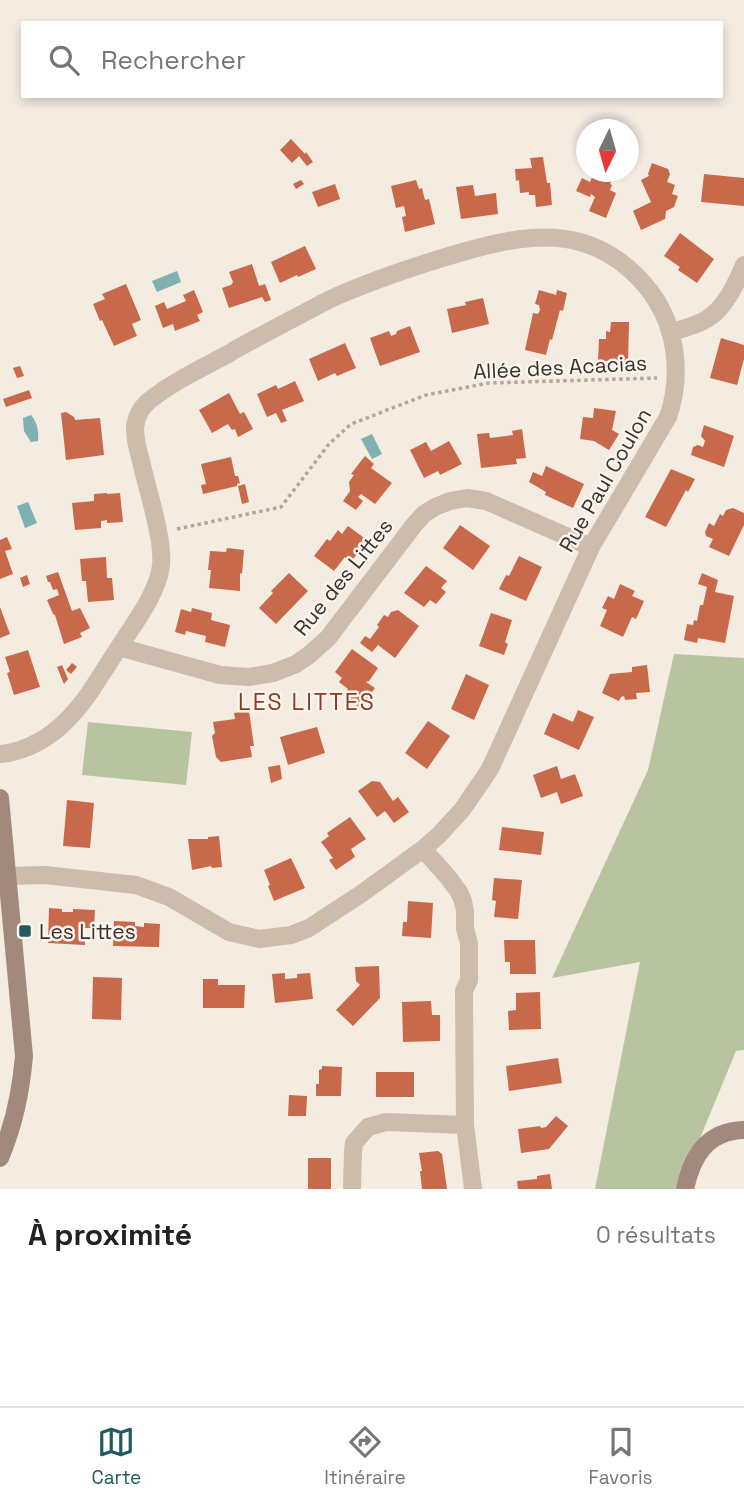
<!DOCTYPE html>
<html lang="fr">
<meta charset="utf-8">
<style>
:root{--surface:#fff;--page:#f2f2f2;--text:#222;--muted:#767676;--line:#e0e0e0;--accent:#1f5a5e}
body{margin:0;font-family:"Space Grotesk",sans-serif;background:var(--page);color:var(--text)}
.compass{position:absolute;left:576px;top:119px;width:63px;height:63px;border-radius:50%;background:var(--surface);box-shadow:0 4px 10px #0003;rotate:185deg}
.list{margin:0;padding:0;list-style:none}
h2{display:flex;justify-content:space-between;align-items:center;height:91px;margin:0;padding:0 28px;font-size:30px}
h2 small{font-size:23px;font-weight:400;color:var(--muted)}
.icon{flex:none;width:38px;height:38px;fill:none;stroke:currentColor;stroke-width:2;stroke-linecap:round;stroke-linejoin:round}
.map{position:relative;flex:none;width:744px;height:1189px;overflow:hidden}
.search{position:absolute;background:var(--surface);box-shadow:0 4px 10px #0003;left:21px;right:21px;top:21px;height:77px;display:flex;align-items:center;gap:18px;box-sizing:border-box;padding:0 24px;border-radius:0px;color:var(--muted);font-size:26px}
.sheet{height:217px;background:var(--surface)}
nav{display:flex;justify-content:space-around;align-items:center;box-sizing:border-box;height:98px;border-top:2px solid var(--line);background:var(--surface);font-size:19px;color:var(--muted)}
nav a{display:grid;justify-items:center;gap:4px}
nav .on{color:var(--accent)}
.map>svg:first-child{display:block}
.green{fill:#b8c4a0}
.water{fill:#7fb0b2}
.building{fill:#c8694b}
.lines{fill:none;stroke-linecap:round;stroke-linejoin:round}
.path{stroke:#b9a596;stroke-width:3.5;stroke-dasharray:3.5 3.5;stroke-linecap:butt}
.street{stroke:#cdbbac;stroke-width:18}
.secondary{stroke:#a18a7d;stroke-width:18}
.poi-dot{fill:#1f5a5e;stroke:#fbf5ee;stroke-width:2.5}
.labels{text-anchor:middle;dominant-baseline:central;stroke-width:5;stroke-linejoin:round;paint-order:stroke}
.street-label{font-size:21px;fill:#3b302b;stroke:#fbf5ee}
.poi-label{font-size:21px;fill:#3b302b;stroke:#fbf5ee;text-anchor:start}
.neighbourhood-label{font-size:23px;letter-spacing:2px;fill:#8c3b22;stroke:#fbf5ee}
</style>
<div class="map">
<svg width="744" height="1189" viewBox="0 0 744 1189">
<rect width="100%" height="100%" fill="#f4ebe1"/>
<path class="green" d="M674,654l70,4v392l-8,1 -57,138h-84l45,-227 -88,16 96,-208z
M88,722l104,10 -6,53 -104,-10z"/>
<path class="water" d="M177,271l4,11 -24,10 -5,-11z
M31,415c6,7 8,16 7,26l-7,1 -7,-11 -1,-13z
M372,434l10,20 -10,5 -11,-20z
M28,502l9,21 -12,5 -8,-22z"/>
<path class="building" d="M291,139l14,15 1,-2 7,10 -6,4 -8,-10 -7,7 -12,-13z
M543,157l4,26h3l2,22 -16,2 -1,-12h-6v-3l-9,1 -1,-13 -3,1 -1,-12 17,-1 -2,-10z
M652,163l16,6 2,5 -3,8 8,3 -3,9 6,2 -4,11 -8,4 -1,8 -24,11 -8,-19 18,-9 -10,-22 8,-4 -1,-2z
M594,172h21l-5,12 2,1 -2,5 6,3 -10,25 -17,-7 6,-14 -4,-3 -1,3 -14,-6 6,-13 8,4z
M704,174l40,4v28l-43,-4z
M301,180l3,4 -8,5 -3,-5z
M416,180l3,9 3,-1 3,12 4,-1 6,25 -30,8 -3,-15 4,-1 -2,-10 -8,2 -5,-22z
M335,184l5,15 -22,8 -6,-15z
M473,185l2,11 21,-3 2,21 -37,5 -5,-32z
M680,233l34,26 -17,24 -19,-13 2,-3 -16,-11z
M305,246l11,23 -18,8 -1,-2 -17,8 -9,-21z
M252,264l7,22 6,-2 6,16 -6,2 -3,-5 -33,11 -7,-20 9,-3 2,-3 -4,-10z
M126,284l15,36 -9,4 5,12 -23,10 -12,-26 -2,1 -7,-17 12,-5 -3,-5z
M194,290l9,22 -6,3 3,6 -25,10 -2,-7 -10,4 -8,-22 9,-4 3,7 19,-8 -3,-6z
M539,290l17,5 1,-5 10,3 -4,18 -3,-1 -8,30 -2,-1 -4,16 -21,-5 8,-37 5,1 2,-4 -1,-5 -4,-1z
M483,298l6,26 -37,9 -5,-24 19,-4 -1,-3z
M611,322h18l-1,40 -30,-1 1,-22h7v-8l4,1z
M410,326l10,26 -40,14 -10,-28 19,-7 2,5 5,-2 1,-3z
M721,338l23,7v14l-7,26 -27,-7z
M345,343l11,25 -19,8 -2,-3 -17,8 -9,-22z
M20,366l4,10 -7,2 -4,-10z
M295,381l9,20 -22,9 5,11 -6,2 -5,-10 -9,4 -10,-23 19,-9 2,4z
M29,390l3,8 -26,9 -3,-8z
M229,393l11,21 4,-2 9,17 -15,8 -3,-8 -3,1 -4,-6 -16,9 -13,-23z
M594,408l22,3 -4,19 7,4 -10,16 -15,-9 -14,-2 3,-22 10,1z
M66,412l8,5 1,3 25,-2 4,37 -38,5 -5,-47z
M704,425l30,11 -10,31 -33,-12 2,-8 5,-2 5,2 2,-6 -4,-5z
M522,429l4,29 -10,1 1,5 -36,4 -4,-34 12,-1 1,5 23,-3 -1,-4z
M449,441l13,23 -22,11 -2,-4 -14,7 -14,-28 16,-8 5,9z
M365,456l9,8 -3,4 21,15 -17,21 -14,-10 -3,3 5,4 -7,9 -13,-9 7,-10 -1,-9 5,-7 -3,-1z
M231,457l4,19h3l2,7 -3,1v2l-34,8 -2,-9 5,-1 -5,-20z
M546,466l38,18 -11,24 -28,-13 1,-3 -17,-10 4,-10 9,4z
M671,469l24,10 -7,13 -2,-2 -20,37 -21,-10z
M245,484l4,18 -7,2 -4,-18z
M107,493v1l13,-1 3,29 -16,1v-3l-6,1v7l-26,2 -3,-27 22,-2v-7z
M733,508l11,5v12l-15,31 -20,-9 4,-8 -7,-3 -1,-4 4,-9 5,3 6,-12 3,2 3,-6z
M460,525l30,21 -17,24 -30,-22z
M348,526l19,14 -16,22 -6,-5 -11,14 -20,-15 13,-17 3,2 8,-11 4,4z
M7,537l5,12 -7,2 8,23 -13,5v-39z
M227,548l17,2 -2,24 -2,-1v18l-31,-3 2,-18h-3l2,-19 16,1z
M519,556l23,11 -16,34 -27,-12 7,-14 3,1z
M106,557l1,21h5l2,22 -26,2 -2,-21h-4l-2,-22z
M426,566l21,15 -6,7 5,4 -10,12 -6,-4 -6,7 -20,-14z
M58,572l14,39 8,-3 10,20 -10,5 2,4 -18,7 -9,-29 -2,-1 -6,-14 12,-5 -2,-6 -4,1 -3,-8h-2l-2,-6z
M289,573l19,18 -32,33 -17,-16 14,-15 -2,-2z
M702,573l16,7 -3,12 19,4 -9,47 -27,-5 -1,5 -13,-3 3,-16 6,1 1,-5 3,1 3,-16h3l4,-18 -9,-3z
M27,575l3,9 -7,3 -3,-9z
M620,584l15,7 -3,5 12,5 -8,18 -4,-2 -9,20 -23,-11 7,-16 -5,-2 6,-12 6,3z
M0,607l10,27 -10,4z
M192,608l20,5 -1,7 19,5 -5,22 -20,-5 1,-6 -20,-5 -1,4 -10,-3 6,-23 10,3z
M398,610l21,16 -24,32 -17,-13 -6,7 -12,-9 5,-7 5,3 9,-12 -2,-2 7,-10 4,2 3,-5z
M491,613l21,7 -7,22 3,2 -4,11 -25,-9z
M352,649l26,19 -9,13 -3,1 9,6 -15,21 -17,-14 5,-6 -9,-7 3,-4 -7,-6z
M28,650l12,37 -26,8 -7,-22 3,-1 -5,-15z
M72,663l5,4 -6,7 -5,-4z
M62,665l6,14 -4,5 -7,-17z
M647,665l3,27 -14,1 1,6 -12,1 -1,-4 -3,1 -2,4 -17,-8 8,-19 22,-2v-5z
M466,674l23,11 -15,35 -23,-11z
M578,710l16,7 -15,33 -35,-16 9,-21 20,9z
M249,711l5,35h-4l2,11 -31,5 -5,-5 -4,-21 3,-3 -2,-11 22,-3 -1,-6z
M428,721l22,15 -23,33 -22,-16z
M317,727l8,26 -37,12 -8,-28z
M280,765l2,14 -11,4 -3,-16z
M557,766l4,13 14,-5 8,22 -22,8 -4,-12 -16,6 -8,-23z
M372,781l8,1 13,19 5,-4 11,15 -15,11 -9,-12 -8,6 -19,-26z
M67,800l27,3 -4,45 -27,-2z
M350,817l16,22 -15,10 4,8 -19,13 -7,-10 4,-2 -12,-16 8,-6 -2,-3z
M502,827l42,5 -3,23 -42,-5z
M219,836l3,31 -10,1 -1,-2 -19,4 -4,-31h20v-2z
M291,858l14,30 -31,13 -6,-15 2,-1 -6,-15z
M494,878l28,2 -4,39 -24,-2 2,-16 -4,-1z
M408,901l25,2 -2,35 -29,-2 1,-14h4z
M49,908l13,1v3h11v-3l22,1 -1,18h-9v17l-37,-2z
M114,921l21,1v4l9,1v-4l16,1 -1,23 -46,-1z
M504,940h31l1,34h-26v-12h-5z
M379,966l1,32 -27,28 -17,-16 24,-25 -4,-4 -1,-14z
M285,973v6l12,-1v-4l13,-1 3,26 -38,4 -3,-29z
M93,977l29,1 -1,42 -29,-1z
M203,979h15v6h27l-1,23h-41z
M540,992l1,37 -32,1 -1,-19 8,-1v-17z
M431,1001l1,14h8v26l-37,1 -1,-40z
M558,1058l4,25 -53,8 -3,-25z
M322,1066l20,1 -1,29h-25v-12h3v-14l3,-1z
M376,1072h38v25h-38z
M289,1095l18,1 -1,20h-18z
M556,1116l12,10 -19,23 -28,4 -3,-24 22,-3 1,2 5,-1z
M438,1151l4,3 5,35h-25l-2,-18h2l-3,-18z
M308,1158h23v31h-23z
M550,1174l2,15h-34l-1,-8 20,-2v-3z"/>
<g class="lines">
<path class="path" d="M177,529l104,-22 48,-63 22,-20 75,-29 63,-12 168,-5"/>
<path class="street" d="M670,332c12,-3 26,-6 37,-13 18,-11 29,-35 37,-54
M119,647l101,28 29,2 24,-4 23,-9 13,-9 19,-17 86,-113 10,-11 11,-7 15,-6 17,-3 19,3 105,46
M0,754c26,-2 51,-17 68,-35 19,-19 32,-43 46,-64 16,-26 43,-59 47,-89 3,-27 -14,-77 -20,-105 -3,-10 -6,-22 -6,-33 1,-12 6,-21 15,-28 24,-19 52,-32 78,-46 24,-14 49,-27 74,-40 12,-6 23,-13 35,-18 39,-17 81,-31 122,-43 39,-11 81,-22 121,-11 29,8 55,28 72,52 25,35 30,83 16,123l-77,130 -101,222 -28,41 -24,26 -15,13 -62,45 -52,34 -18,7 -32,4 -30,-7 -60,-35 -33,-12 -91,-10 -38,1
M423,849l25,28 11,15 4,9 2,10v18l4,14v37l-5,11 1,134 8,64
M352,1189l1,-37 1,-9 14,-16 18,-5 79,3"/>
<path class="secondary" d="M0,798l24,258c-3,36 -10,69 -24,102
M685,1189c7,-33 22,-58 59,-59"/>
</g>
<rect class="poi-dot" x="18" y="924" width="14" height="14" rx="3.5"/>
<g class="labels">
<g class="street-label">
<text transform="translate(560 367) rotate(-3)">Allée des Acacias</text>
<text transform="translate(605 480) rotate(-60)">Rue Paul Coulon</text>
<text transform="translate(343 577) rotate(-51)">Rue des Littes</text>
</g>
<g class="poi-label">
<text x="39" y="931">Les Littes</text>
</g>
<g class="neighbourhood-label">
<text x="307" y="702">LES LITTES</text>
</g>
</g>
</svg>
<svg class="compass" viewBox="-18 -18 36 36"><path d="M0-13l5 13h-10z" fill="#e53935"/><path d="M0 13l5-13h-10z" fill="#767676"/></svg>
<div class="search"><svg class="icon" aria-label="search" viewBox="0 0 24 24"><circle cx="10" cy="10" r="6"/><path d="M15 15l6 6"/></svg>Rechercher</div>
</div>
<section class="sheet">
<h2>À proximité<small>0 résultats</small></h2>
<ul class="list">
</ul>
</section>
<nav>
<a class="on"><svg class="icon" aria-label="map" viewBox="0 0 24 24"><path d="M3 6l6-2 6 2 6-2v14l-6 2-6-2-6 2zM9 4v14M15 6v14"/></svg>Carte</a>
<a><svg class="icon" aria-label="directions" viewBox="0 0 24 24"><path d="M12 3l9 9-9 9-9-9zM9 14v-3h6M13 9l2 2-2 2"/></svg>Itinéraire</a>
<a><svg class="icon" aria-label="saved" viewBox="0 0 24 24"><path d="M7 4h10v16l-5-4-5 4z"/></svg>Favoris</a>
</nav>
